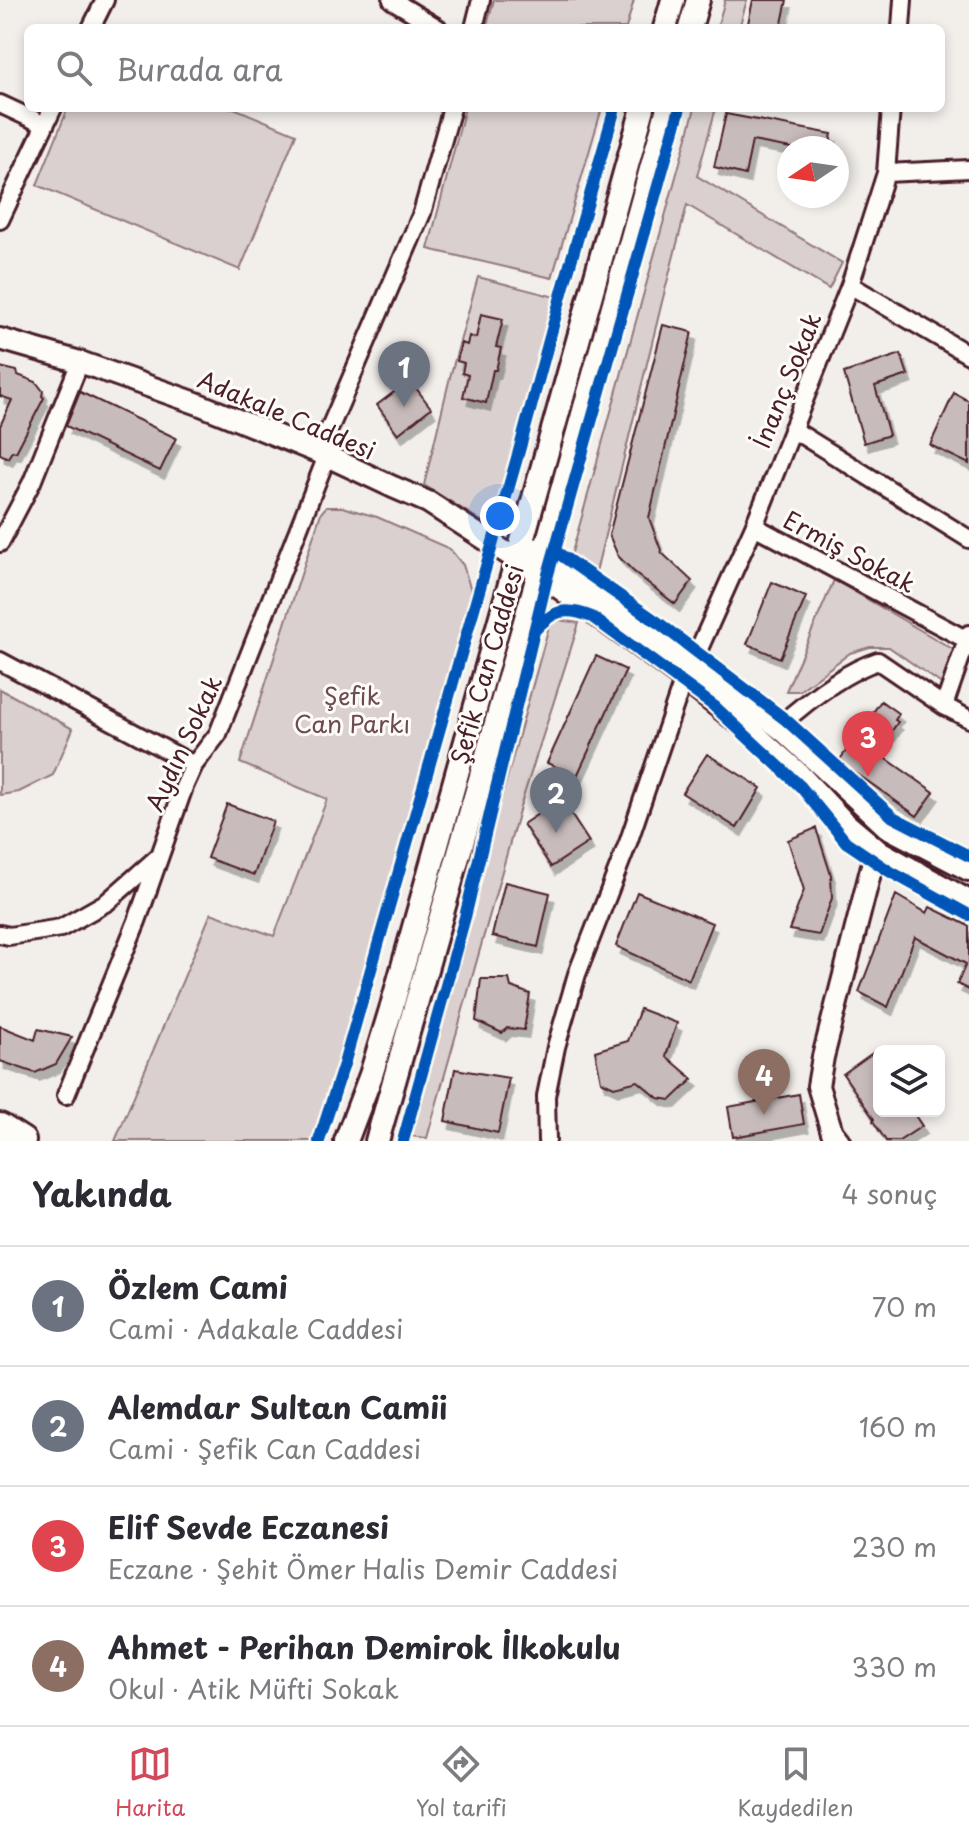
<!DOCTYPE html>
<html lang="tr">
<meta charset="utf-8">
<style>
:root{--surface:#fff;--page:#f7f7f7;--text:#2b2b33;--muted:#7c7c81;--line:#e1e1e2;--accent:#d1495b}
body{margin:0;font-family:"Playpen Sans",sans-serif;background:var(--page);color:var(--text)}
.controls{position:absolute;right:24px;bottom:24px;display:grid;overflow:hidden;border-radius:12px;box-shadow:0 4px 12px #0003}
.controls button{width:72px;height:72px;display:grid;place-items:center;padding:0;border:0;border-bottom:2px solid var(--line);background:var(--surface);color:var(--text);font:40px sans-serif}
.compass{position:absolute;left:777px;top:136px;width:72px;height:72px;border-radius:50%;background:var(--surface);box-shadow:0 4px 12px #0003;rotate:257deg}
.you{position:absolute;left:500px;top:516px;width:28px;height:28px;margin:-20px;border:6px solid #fff;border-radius:50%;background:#1a73e8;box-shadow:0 0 0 12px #1a73e833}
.badge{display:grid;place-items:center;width:52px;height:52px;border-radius:50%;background:var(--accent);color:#fff;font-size:26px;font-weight:700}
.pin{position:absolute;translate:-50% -66px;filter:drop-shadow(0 2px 4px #0008)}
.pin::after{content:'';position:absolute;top:42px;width:28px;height:24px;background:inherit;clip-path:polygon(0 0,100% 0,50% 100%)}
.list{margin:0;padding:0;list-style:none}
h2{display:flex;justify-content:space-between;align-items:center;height:104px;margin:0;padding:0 32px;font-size:34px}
h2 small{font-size:26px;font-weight:400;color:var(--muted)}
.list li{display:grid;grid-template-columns:52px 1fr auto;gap:24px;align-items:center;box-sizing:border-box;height:120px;padding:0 32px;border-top:2px solid var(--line)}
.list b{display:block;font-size:30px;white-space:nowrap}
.list p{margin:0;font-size:26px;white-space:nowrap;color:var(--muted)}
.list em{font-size:26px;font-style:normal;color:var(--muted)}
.icon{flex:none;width:44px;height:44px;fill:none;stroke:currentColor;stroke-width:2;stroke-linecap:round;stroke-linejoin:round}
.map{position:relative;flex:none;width:969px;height:1141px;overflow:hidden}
.search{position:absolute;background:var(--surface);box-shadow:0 4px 12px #0003;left:24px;right:24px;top:24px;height:88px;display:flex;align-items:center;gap:20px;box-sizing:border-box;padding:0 28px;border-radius:12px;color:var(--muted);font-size:30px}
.sheet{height:584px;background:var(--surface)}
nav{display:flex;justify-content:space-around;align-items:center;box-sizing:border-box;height:112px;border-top:2px solid var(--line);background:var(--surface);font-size:22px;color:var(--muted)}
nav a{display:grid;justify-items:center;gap:4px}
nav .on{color:var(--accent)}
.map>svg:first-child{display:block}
.green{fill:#d9d0cf;stroke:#92787d;stroke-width:2}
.building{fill:#c8bbbb;stroke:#4a1f2b;stroke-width:2;filter:url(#shadow)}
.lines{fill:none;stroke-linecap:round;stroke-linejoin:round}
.minor-casing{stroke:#4a1f2b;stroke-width:22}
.tertiary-casing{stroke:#4a1f2b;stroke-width:26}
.secondary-casing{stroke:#4a1f2b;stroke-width:28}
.trunk-casing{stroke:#4a1f2b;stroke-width:32}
.minor{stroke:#fdfcf7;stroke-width:16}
.tertiary{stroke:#fdfcf7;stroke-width:20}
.secondary{stroke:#fdfcf7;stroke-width:22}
.trunk{stroke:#fdfcf7;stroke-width:26}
.cycleway-casing{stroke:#fdfcf7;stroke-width:17}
.cycleway{stroke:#0057b8;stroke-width:12}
.labels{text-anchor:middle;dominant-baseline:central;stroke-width:6;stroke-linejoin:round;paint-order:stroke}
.street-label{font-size:24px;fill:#4a1f2b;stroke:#fdfcf7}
.park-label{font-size:24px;fill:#6e4b54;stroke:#fdfcf7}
</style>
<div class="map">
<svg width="969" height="1141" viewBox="0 0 969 1141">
<defs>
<filter id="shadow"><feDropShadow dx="4.5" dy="8" stdDeviation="0" flood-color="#0004"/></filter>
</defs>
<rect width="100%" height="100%" fill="#f2efeb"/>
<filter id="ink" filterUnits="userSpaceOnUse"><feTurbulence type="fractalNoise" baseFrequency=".0125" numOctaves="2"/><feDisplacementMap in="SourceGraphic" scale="16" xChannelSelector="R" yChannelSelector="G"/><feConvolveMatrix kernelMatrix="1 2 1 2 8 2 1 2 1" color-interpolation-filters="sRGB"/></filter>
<g filter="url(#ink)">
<path class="green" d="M494,0h140l-8,28h-140z
M725,0h22l-8,28h-22z
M68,108h166l62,26 -56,136 -203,-85z
M465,108h137l-50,170 -124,-29z
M695,108h21l-19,68 145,87 -13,26 -142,-84 -25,97 -66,270 -25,-16z
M478,277l85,22 2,8 -60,216 -17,2 -64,-40 26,-108z
M326,507h16l35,10 73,32 13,16 10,32 -58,235 -78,243 -25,66h-197l96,-228 63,23 53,-137 -87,-36 81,-250z
M834,580l122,71 -13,34 -54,-38h-19l-20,6 -51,38h-13z
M551,619l28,4 -59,184 -93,331 -19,-2z
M0,689l73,40 -20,46 -34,17 -19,3z"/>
<path class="building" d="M753,0h34l-6,28h-34z
M726,114l106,20 -3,14h-38l-39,-7 -7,34 -31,-8z
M481,314l22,5 -7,28 5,1 -5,22h-3l-7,33 -23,-6 5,-22 -6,-2 2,-10 -7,-2 4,-18 6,2 2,-9 7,2z
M663,325l29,7 -43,186 13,35 30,28 -17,23 -42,-33 -15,-15 -9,-21z
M901,354l7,21 -33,11 14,49 -25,8 -20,-70z
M0,367l17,4 1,4 18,7 7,9 -1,5 2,2 -28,54 -4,-1 -4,7 -8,-4v-28l12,-26 -12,-4z
M410,380l21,28 -33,26 -21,-29z
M80,392l96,46 -16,33 -94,-45z
M954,393l15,8v63l-39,-19z
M772,582l34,15 -26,61 -33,-14z
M596,656l30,14 -49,106 -30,-13z
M881,701l18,13 -4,6 3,2 -21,30 57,40 -17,24 -78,-55z
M707,754l54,34 -24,40 -55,-35z
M561,799l28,43 -38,25 -28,-43z
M227,804l46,17 -19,54 -47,-17z
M816,828l15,47 1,23 -13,37 -30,-5 15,-40 -16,-50z
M505,882l45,11 -12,54 -46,-11z
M637,892l75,31 -23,57 -73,-34z
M896,895l31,18 3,-6 39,19v64l-12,-6 9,-20 -51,-27 -27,70 -29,-15z
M481,979h28l2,8 19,7 -6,36 -17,-2 -5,5 -26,-12z
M640,1009l37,14 -11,33 27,23 -22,21 -13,-2 -20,-17 -24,6 -13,-6 -6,-30 33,-10z
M0,1026l35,14 3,-11 34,8 -16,27 -21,9 -35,-12z
M874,1052l5,9v50h33l10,15 -23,15h-13l-13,-20 1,-2 -31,-45z
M455,1069l54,9 -11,55 -53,-12z
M799,1094l5,30 -71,13 -5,-30z"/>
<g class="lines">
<g class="minor-casing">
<path id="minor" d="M392,0l46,28
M91,28l14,-28
M474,28l7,-28
M901,28l2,-28
M0,104l45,21
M886,173l83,-4
M0,220l53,-112
M850,285l119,70
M792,429l177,110
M319,453l103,-240 30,-105
M754,526l213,114
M0,543l32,-61 48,-120
M694,660l60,-134 96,-241 36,-112 5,-65
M0,661l194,104
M944,706l25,-72
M779,726c27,-24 64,-54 99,-65l66,45 25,13
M0,934l9,2 52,-8 46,-26 51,-45
M66,1095l71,-174 47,-134 10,-22 24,-31 109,-278
M547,1141l-1,-45 10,-49 21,-73 51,-131 56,-165"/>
</g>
<g class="tertiary-casing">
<path id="tertiary" d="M0,339l80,23 116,41 131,53 66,31 35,15 88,57 23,13
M839,1141l-7,-9 -14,-46 5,-29 53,-207"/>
</g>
<g class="secondary-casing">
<path id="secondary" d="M665,28l8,-28
M690,28l8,-28
M533,549l19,11 142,100 91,71 102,95 82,43
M539,572l145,106 64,51 50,45 46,49 32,27 93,52
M346,1141l25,-66 21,-69 251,-898
M377,1141l167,-586 124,-447"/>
</g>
<g class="trunk-casing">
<path id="trunk" d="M0,1127l22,14"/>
</g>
<use href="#minor" class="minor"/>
<use href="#tertiary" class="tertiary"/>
<use href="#secondary" class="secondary"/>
<use href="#trunk" class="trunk"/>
<g class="cycleway-casing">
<path id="cycleway" d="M555,551l105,73 126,96 107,97 76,39
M534,631c19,-21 31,-25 58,-14l122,89 87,81 45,55 43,29 80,44
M319,1141l25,-77 175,-613 44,-162 52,-181
M403,1141l62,-224 82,-339 133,-470"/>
</g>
<use href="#cycleway" class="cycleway"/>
</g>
</g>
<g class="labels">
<g class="street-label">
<text transform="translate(786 380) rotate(-68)">İnanç Sokak</text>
<text transform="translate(287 414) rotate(23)">Adakale Caddesi</text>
<text transform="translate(850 551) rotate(28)">Ermiş Sokak</text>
<text transform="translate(486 664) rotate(-74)">Şefik Can Caddesi</text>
<text transform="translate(183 743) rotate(-65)">Aydın Sokak</text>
</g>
<g class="park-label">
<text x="352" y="695">Şefik<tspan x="352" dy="28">Can Parkı</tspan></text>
</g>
</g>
</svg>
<div class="controls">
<button><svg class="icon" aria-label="layers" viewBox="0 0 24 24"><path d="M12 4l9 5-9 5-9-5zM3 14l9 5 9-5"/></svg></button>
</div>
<svg class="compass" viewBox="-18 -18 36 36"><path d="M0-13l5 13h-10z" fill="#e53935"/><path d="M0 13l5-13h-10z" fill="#7c7c81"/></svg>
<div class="you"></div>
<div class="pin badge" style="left:404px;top:407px;background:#6b7280">1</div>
<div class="pin badge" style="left:556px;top:833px;background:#6b7280">2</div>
<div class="pin badge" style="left:868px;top:777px;background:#e0444e">3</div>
<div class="pin badge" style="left:764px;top:1115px;background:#8d6e63">4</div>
<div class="search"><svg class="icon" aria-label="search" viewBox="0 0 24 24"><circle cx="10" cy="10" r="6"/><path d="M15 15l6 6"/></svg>Burada ara</div>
</div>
<section class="sheet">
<h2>Yakında<small>4 sonuç</small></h2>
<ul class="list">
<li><span class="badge" style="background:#6b7280">1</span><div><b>Özlem Cami</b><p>Cami · Adakale Caddesi</p></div><em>70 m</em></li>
<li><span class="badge" style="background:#6b7280">2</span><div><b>Alemdar Sultan Camii</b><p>Cami · Şefik Can Caddesi</p></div><em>160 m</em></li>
<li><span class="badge" style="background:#e0444e">3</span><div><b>Elif Sevde Eczanesi</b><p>Eczane · Şehit Ömer Halis Demir Caddesi</p></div><em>230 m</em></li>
<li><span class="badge" style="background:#8d6e63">4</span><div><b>Ahmet - Perihan Demirok İlkokulu</b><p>Okul · Atik Müfti Sokak</p></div><em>330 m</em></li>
</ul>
</section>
<nav>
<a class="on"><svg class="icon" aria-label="map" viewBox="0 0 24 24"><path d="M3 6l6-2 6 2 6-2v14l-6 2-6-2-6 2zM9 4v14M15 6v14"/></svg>Harita</a>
<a><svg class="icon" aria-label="directions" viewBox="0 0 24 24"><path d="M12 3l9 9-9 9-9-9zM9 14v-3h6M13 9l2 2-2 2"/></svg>Yol tarifi</a>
<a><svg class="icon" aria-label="saved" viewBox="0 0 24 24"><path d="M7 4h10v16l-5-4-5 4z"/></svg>Kaydedilen</a>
</nav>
